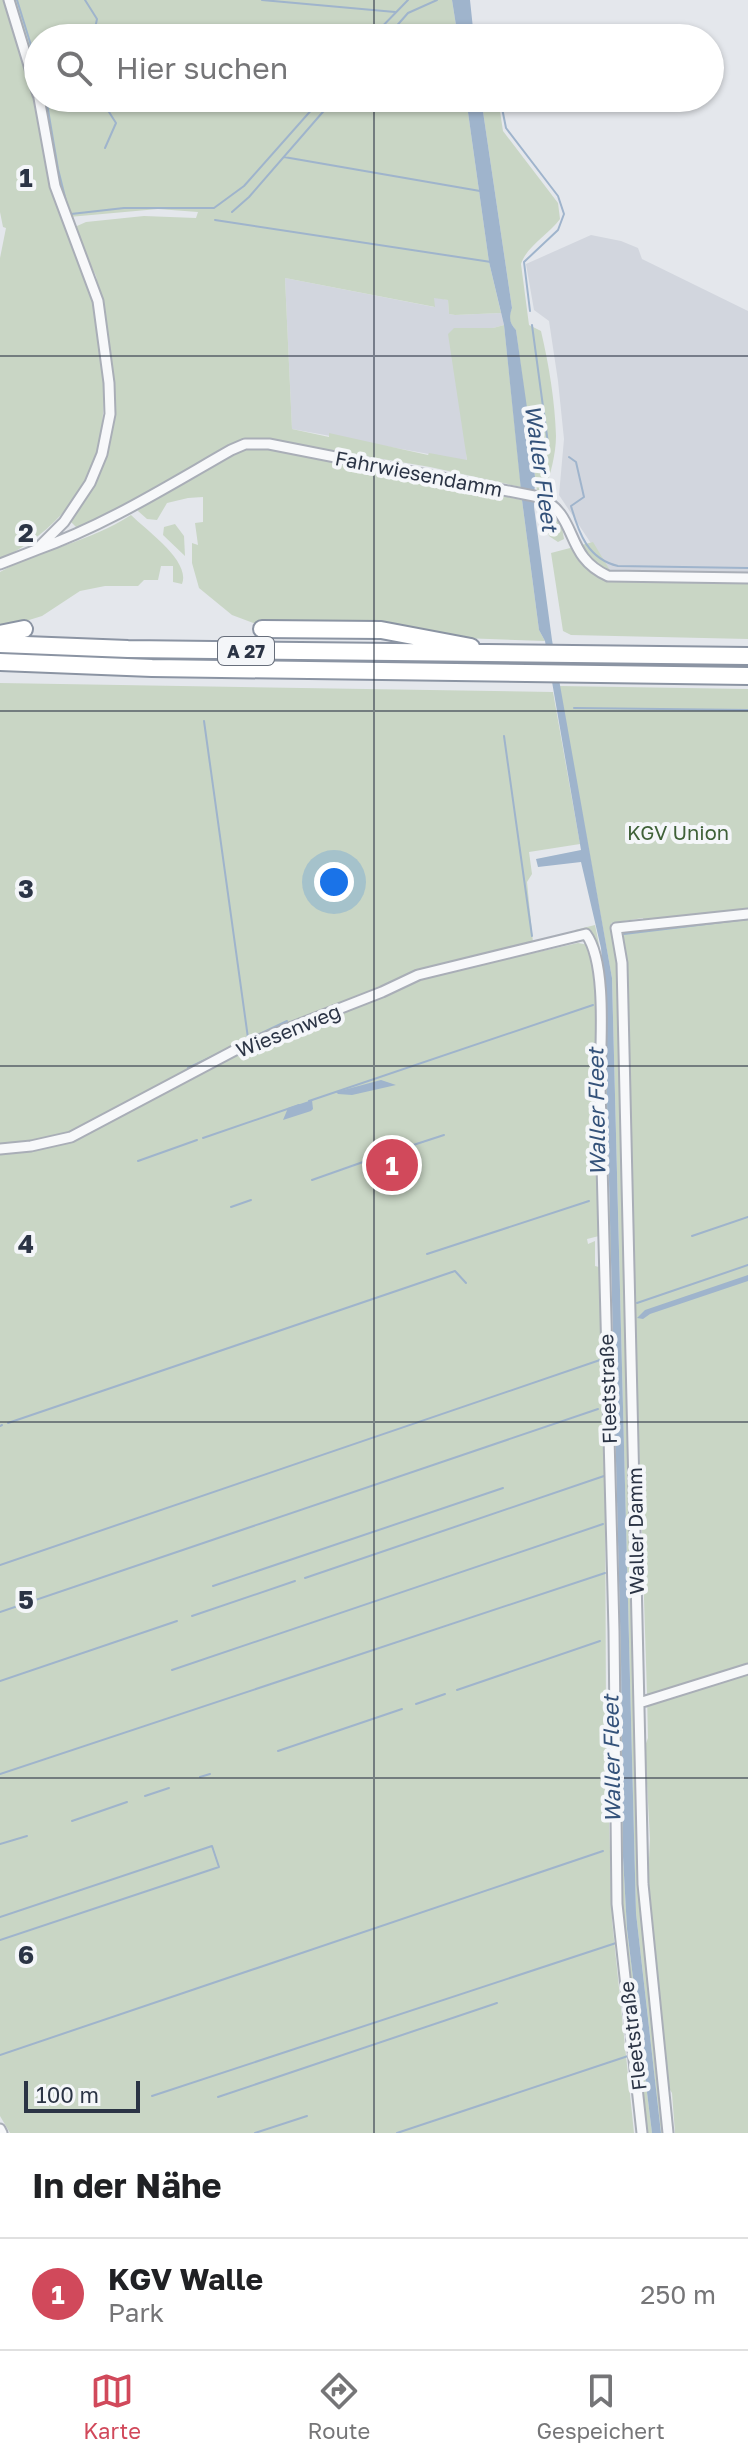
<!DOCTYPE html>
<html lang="de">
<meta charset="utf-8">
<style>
:root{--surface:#fff;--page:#f6f6f6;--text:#202124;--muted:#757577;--line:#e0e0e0;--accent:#d1495b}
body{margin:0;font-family:"Golos Text",sans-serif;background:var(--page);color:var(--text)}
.scale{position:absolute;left:24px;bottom:20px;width:116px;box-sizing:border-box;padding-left:8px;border:4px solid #2b3445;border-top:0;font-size:22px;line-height:28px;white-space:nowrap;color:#2b3445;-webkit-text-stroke:6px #f4f6f9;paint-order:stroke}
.you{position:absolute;left:334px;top:882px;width:28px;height:28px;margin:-20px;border:6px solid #fff;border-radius:50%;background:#1a73e8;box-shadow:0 0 0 12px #1a73e833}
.badge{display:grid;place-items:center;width:52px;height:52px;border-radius:50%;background:var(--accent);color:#fff;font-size:26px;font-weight:700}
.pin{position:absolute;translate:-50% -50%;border:4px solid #fff;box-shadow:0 2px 8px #0006}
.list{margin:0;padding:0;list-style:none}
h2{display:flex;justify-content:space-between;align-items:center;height:104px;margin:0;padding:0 32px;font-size:34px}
h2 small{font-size:26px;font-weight:400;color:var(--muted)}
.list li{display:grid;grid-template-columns:52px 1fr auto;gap:24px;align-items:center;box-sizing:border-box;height:112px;padding:0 32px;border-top:2px solid var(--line)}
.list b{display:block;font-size:30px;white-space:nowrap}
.list p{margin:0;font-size:26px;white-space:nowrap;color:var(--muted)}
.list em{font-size:26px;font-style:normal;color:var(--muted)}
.icon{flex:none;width:44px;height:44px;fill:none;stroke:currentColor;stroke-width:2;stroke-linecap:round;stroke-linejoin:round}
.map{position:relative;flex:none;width:748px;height:2133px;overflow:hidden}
.search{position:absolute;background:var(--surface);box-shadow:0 2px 6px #0004;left:24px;right:24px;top:24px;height:88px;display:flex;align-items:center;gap:20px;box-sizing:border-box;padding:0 28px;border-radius:44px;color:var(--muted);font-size:30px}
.sheet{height:216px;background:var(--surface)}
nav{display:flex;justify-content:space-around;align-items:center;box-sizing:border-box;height:112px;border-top:2px solid var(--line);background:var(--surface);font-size:22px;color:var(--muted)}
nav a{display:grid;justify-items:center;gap:4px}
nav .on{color:var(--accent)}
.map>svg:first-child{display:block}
.built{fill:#d2d6de}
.green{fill:#c9d6c5}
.water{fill:#9fb4cc}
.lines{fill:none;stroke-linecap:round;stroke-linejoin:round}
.stream{stroke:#9fb4cc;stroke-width:2}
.street-casing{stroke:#a9aeb7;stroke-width:13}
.highway-casing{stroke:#8b94a3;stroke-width:20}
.street{stroke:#f7f8fa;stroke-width:9}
.highway{stroke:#fff;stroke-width:16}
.grid{fill:none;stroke:#2b3445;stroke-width:2;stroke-opacity:0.55}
.labels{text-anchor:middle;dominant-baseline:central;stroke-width:8;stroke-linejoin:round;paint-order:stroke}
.shield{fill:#f4f6f9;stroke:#676e7b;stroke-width:2}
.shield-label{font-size:18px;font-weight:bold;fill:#2b3445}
.street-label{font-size:20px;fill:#2b3445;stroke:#f4f6f9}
.park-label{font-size:20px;fill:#3f6138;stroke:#f4f6f9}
.water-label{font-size:22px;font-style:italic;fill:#34527a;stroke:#f4f6f9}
.grid-label{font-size:26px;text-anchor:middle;font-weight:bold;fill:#2b3445;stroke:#f4f6f9;stroke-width:8;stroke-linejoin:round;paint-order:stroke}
</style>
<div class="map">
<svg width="748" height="2133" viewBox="0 0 748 2133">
<rect width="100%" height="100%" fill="#e4e7ec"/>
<path class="built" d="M591,235l30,6 17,7 4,11 106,52v263l-138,-2 -51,-77 5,-56 -6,-58 -9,-60 -15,-11 -8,-46z
M285,278l149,29v-10l14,3 1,14 6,1 46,-2 3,12 -11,3h-39l13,133 -175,-32z"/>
<path class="green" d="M0,0h4c12,39 26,77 34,117 5,22 7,45 12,66 8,34 27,64 37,97 7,22 10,44 13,66 14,96 -9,167 -100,214v-302l6,-30 -3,-1 -3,-15z
M14,0h438l6,38h-420v38z
M44,98h422l23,164 12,51 -46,2 -6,-1 -1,-14 -14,-2 1,9 -150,-29 7,151 37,8v-4l99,22 1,-2 38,7 -19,-126 6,-6h39l11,-3 17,162 -91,-20 -137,-23 -55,-3 -144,83 -15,6 -8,-8 1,-8 15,-22 27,-86 -3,-48 -15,-82 -20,-42 1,-8 9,-4 58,-6 52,2 2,-6 -40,-3 -89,8 -10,-33z
M481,98h17l5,33 55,72 2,16c-11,15 -34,28 -39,45l8,61 12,6c8,34 14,71 15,105 0,19 -6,38 -11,56l-8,-1 -21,-161c-7,-7 -8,-13 -4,-22z
M261,447l261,53 17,130 6,11 -83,-3 -108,-13 -98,-1 -24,-9 -33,-27 -7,-25v-20l6,2 -3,-22 8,-1v-25l-15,1 -21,5 -10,17 -10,-1 -9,-8 2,-5 99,-58z
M549,508l12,13 3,18 -6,3 -9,-6 -4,-18z
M131,515c16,16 60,46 51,69l-9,-2v-16h-12l-3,14h-14l-6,6h-33l-25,5 -38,25 -42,13v-57c42,-23 90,-30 131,-57z
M175,524l9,12 1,20 -22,-21 1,-8z
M593,542l18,30 137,2v65l-177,-4 -8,-4 -12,-78z
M0,683l553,9 27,152 -51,8 3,22 -5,8 7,71 44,-10 11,2 8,56 -1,104 3,131 -12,3 1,5 7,-3v25l4,1 6,206 1,241 6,206 22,213h-624l-10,-17z
M559,686l189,3v1444h-73l-3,-40 -5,-8 -19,-207 2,-39 -5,-93 3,-8 -1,-44 -19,-602 1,-81 -7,-78 23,-4 -2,-11 -32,5 7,54 20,902 26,254h-3l-25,-220 -24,-935z
M595,925c18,79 12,164 13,245 0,35 6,69 2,104l11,387 2,196 4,72 25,204h-6l-25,-230 -26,-959 -19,-10 -1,-4z"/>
<path class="water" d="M452,0h18l4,38h-16z
M466,98h15l31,210c-3,9 -3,15 4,22l14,99 5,48 -1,30 18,133 60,338 24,935 25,220h-9l-25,-204 -4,-72 -2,-196 -17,-681 -3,-32 -20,-86 -43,5 -2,-8 45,-9 -36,-209 -6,-11 -17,-130 -18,-175 -15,-63z
M381,1080l15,5 -44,10 -14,-1 -2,-2z
M312,1100l1,9 -2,2 -28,9 5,-12z
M748,1275v6l-98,33 -7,5 -6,-1 8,-8z"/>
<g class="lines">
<path class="stream" d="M17,0l21,68
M85,0l12,19 -4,19
M262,0l133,12
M491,27l1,11
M371,38l37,-38
M386,38l22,-25 29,-13
M46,98l12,71 9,36
M500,98l6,30 52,68 6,18 -6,16 -34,32 6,49
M102,101l14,22 -11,25
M284,157l196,34
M232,212l17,-15 86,-99
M71,214l53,-6h90l30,-22 78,-88
M215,220l276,42
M532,325l17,126
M569,457l7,5 8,35 -13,9c8,28 17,53 47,60l130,2
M574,708l174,2
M204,721l44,317
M504,736l28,200
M624,934l124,-15
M188,1068l99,-47
M309,1101l284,-96
M203,1138l96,-33
M404,1148l40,-13
M138,1161l59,-21
M312,1180l85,-30
M231,1207l20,-7
M692,1236l56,-19
M427,1254l162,-53
M637,1303l111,-38
M8,1423l447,-152 11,12
M0,1426l2,-1
M0,1565l600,-205
M305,1578l299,-102
M213,1586l290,-98
M0,1612l598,-203
M192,1616l103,-35
M172,1670l431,-146
M0,1681l177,-60
M457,1690l143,-49
M416,1704l29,-10
M278,1751l124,-42
M0,1774l605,-201
M200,1777l10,-3
M145,1796l24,-8
M72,1821l55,-19
M0,1844l27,-8
M0,1917l212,-71 7,21 -219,73
M0,2055l603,-204
M152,2096l464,-153
M218,2097l279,-94
M255,2133l52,-17
M397,2133l234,-78"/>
<g class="street-casing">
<path id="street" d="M9,0l29,95
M36,550c70,-25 130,-63 195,-100l14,-6h24l270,53c41,19 24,59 69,79l140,2
M0,564l36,-14 28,-28 26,-39 12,-29 8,-40 -1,-31 -11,-82 -43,-115 -16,-88
M0,1149l31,-3 40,-9 170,-90 141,-55 36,-17 168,-41c22,30 14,114 14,152l14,545 3,273 25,229
M639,1703l109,-34
M0,2129l2,4
M668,2133l-25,-249 -21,-921 -6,-35 132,-14"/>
</g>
<g class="highway-casing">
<path id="highway" d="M262,629l119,1 90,17
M0,634l24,-5
M0,644l128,5 620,7
M0,662l152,6 596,8"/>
</g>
<use href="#street" class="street"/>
<use href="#highway" class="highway"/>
</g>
<path class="grid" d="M374,0v38M374,98v2035M0,356h748M0,711h748M0,1066h748M0,1422h748M0,1778h748"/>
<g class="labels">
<rect class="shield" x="218" y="637" width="56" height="28" rx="6"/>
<g class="shield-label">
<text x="246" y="651">A 27</text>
</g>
<g class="street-label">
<text transform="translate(419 473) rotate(11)">Fahrwiesendamm</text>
<text transform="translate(288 1030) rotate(-22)">Wiesenweg</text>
<text transform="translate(607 1389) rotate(-92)">Fleetstraße</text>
<text transform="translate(635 1531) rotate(-91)">Waller Damm</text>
<text transform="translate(632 2036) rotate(-97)">Fleetstraße</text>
</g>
<g class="park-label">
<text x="678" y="832">KGV Union</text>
</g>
<g class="water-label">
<text transform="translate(542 468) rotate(82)">Waller Fleet</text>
<text transform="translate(596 1112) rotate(-91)">Waller Fleet</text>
<text transform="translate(611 1759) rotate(-91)">Waller Fleet</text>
</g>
</g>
<g class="grid-label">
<text x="26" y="187">1</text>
<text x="26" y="542">2</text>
<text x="26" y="898">3</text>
<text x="26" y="1253">4</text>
<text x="26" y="1609">5</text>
<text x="26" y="1964">6</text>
</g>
</svg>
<div class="scale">100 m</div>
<div class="you"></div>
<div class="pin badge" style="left:392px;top:1165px">1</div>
<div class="search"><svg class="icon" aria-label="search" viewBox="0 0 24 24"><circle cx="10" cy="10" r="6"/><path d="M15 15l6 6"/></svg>Hier suchen</div>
</div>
<section class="sheet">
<h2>In der Nähe<small></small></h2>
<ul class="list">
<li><span class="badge">1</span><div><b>KGV Walle</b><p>Park</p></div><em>250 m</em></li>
</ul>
</section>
<nav>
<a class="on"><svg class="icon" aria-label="map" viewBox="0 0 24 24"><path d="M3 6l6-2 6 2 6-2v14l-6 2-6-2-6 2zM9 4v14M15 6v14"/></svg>Karte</a>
<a><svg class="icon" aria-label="directions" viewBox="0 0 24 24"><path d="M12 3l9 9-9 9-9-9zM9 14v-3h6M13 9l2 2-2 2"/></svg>Route</a>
<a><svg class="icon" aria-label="saved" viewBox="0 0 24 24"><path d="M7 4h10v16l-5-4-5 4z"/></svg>Gespeichert</a>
</nav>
